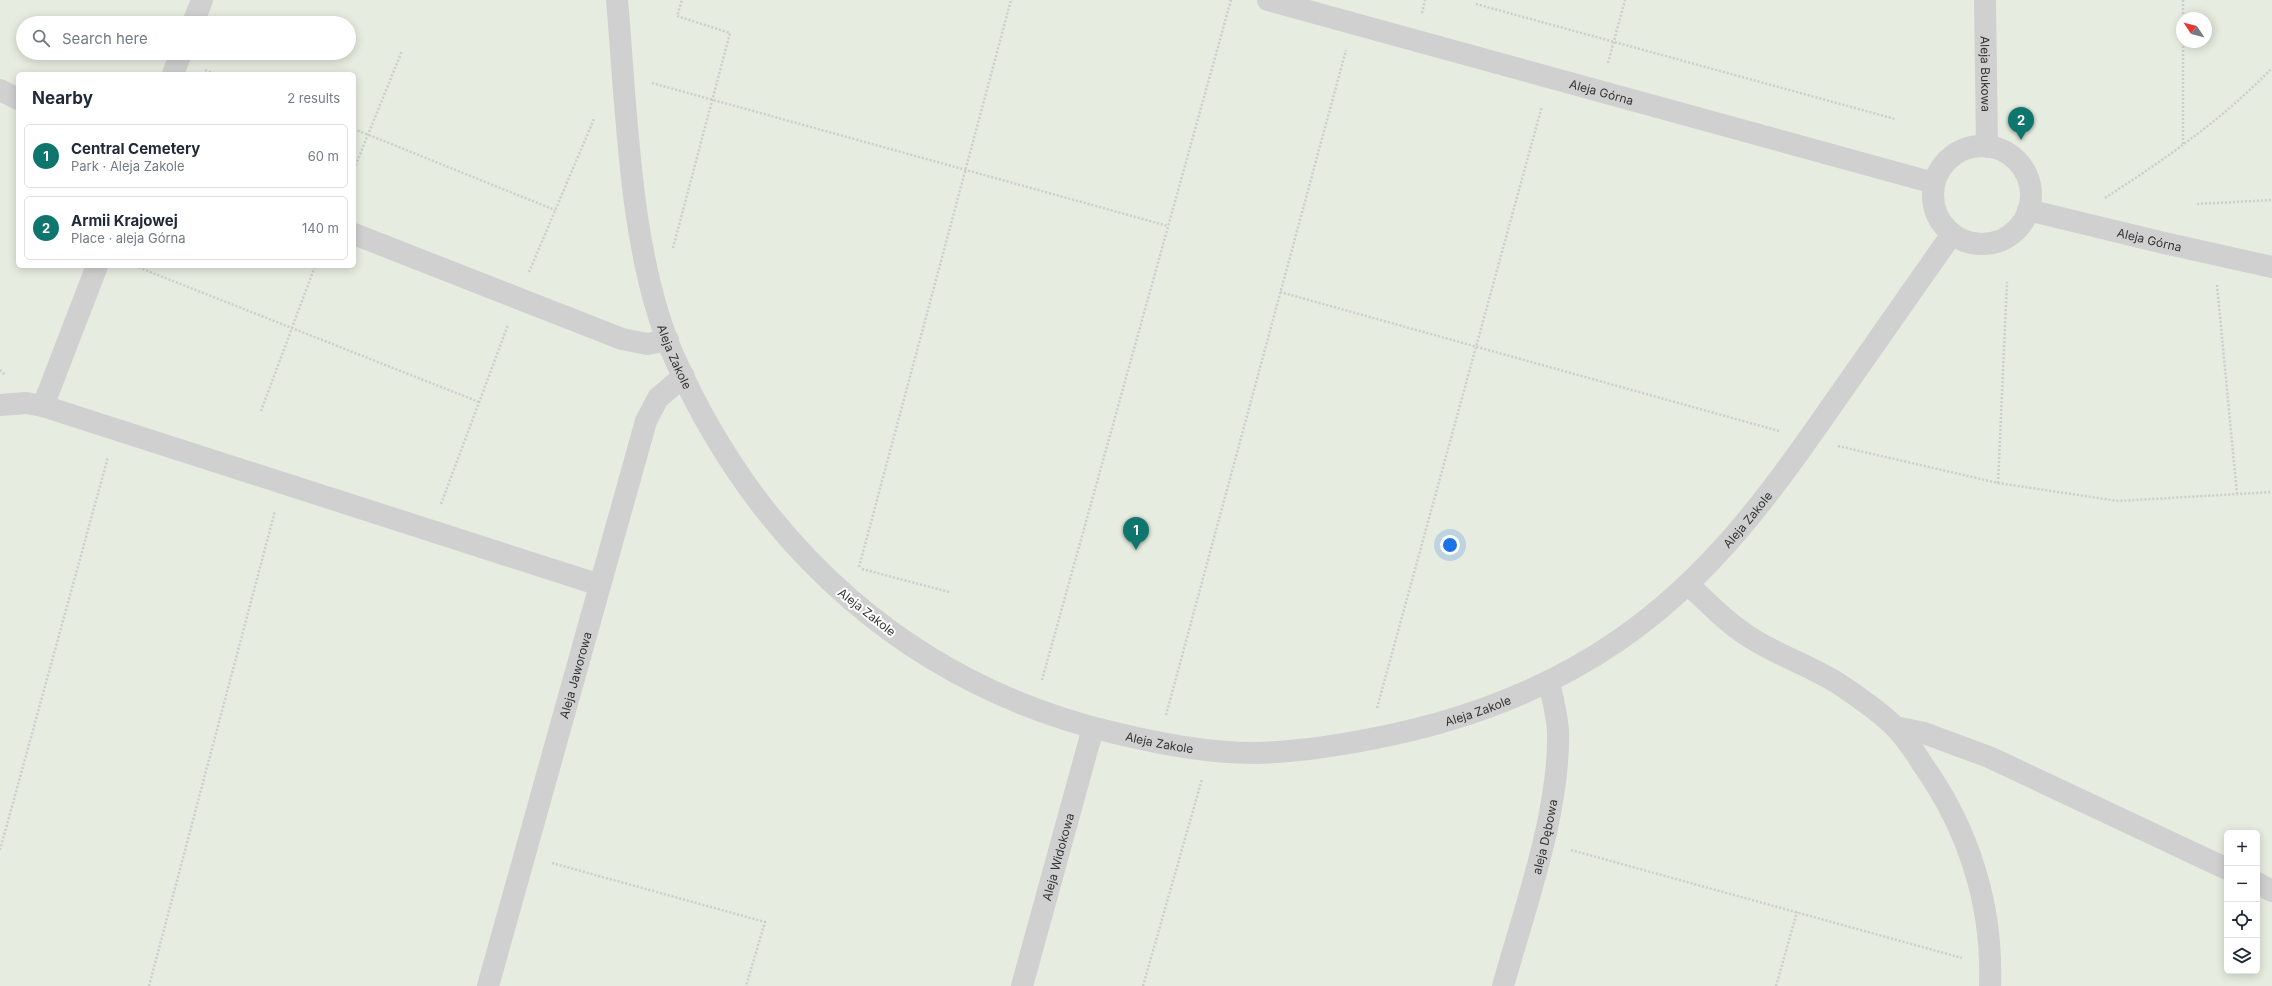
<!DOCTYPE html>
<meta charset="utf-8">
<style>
:root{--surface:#fff;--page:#f2f2f3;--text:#1f2937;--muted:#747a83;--line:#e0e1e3;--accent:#0f766e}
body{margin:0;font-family:Inter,sans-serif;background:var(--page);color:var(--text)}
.controls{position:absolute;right:12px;bottom:12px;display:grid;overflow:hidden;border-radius:6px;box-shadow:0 2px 10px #0003}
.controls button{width:36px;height:36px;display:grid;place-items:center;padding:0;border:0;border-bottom:1px solid var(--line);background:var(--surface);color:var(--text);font:20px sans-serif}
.compass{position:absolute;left:2176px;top:12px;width:36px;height:36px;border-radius:50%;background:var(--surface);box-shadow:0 2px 10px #0003;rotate:305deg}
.you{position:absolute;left:1450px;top:545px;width:14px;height:14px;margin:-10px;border:3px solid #fff;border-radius:50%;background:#1a73e8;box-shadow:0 0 0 6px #1a73e833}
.badge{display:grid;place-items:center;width:26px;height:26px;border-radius:50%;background:var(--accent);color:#fff;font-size:13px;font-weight:700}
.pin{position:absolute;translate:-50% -33px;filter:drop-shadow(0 1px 2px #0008)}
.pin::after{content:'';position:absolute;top:21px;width:14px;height:12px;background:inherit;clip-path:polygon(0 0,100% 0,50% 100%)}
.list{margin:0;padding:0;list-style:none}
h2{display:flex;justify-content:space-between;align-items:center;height:52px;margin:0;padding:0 16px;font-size:17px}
h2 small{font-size:13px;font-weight:400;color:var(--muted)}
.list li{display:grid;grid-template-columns:26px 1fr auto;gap:12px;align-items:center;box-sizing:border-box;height:64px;margin:0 8px 8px;padding:0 8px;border:1px solid var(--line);border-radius:6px}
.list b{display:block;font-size:15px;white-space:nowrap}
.list p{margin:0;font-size:13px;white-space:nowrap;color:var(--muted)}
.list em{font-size:13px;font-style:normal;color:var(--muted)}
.icon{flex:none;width:22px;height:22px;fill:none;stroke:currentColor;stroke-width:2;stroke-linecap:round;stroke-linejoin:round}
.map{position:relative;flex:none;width:2272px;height:986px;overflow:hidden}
.search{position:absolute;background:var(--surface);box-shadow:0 2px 10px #0003;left:16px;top:16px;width:340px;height:44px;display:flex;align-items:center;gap:10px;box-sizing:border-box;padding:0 14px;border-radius:22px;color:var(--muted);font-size:15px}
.panel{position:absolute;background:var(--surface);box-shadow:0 2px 10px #0003;left:16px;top:72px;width:340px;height:196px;border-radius:6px}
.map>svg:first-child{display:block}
.green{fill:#e6ecdf;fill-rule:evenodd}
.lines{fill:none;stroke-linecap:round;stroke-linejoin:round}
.path{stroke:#cdcdcd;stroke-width:2.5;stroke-dasharray:2 2;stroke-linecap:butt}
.street{stroke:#d0d0d0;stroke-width:22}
.labels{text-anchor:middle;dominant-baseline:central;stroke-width:4;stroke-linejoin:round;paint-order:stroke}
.street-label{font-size:12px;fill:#333;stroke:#fff}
</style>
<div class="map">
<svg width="2272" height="986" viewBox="0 0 2272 986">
<rect width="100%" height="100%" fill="#fff"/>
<path class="green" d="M0,0h2272v986h-2272zM2182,18h24v24h-24zM23,23h326v30h-326zM18,74h336v192h-336zM2227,833h30v138h-30z"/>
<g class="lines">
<path class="path" d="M2183,0v18
M1476,4l419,115
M1422,13l3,-13
M2183,42v103
M1608,63l17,-63
M205,70l11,4
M652,83l516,143
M354,129l201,81
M354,169l48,-118
M2105,198c60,-39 117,-78 167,-130
M2197,204l75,-4
M673,248l57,-215 -53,-17 5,-16
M135,266l344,136
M529,272l65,-153
M2217,285l20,209
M1280,292l499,139
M0,370l5,5
M261,411l54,-145
M1838,446l160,37 120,18 154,-9
M1998,483l9,-201
M441,504l67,-179
M859,567l152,-567
M862,569l87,23
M1042,680l189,-680
M1377,708l165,-602
M1166,715l180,-665
M0,850l108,-393
M1571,850l391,108
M552,863l213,59 -19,64
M149,986l126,-475
M1143,986l59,-207
M1776,986l21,-74"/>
<g class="street">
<path id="s1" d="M617,0c10,112 12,257 58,359 85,190 236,326 440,374 47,11 92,20 141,20 40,-1 80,-7 120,-15 88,-17 169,-47 243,-98 94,-65 152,-147 216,-239 39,-56 78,-111 117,-167"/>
<path id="s2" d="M1268,0l666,183"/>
<path id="s3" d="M1985,0l2,147"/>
<path d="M193,23l9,-23"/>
<path d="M173,74l8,-21"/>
<path d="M0,90l18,9"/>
<circle cx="1982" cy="195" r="49"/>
<path id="s4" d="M2028,210l136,33 108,24"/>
<path d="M354,234l268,105 25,5 21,-4"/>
<path d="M0,405l26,-2 17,3 557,179"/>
<path d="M43,406l54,-140"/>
<path d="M1689,585c19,18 39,39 62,53 28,18 60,28 88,46 19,13 39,26 55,42 11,11 21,26 29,39 46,65 70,141 67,221"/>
<path d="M1895,727l29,6 65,24 238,112"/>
<path d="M2257,883l15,8"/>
<path id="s5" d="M488,986l158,-565 12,-23 26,-22"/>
<path id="s6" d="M1022,986l71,-258"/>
<path id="s7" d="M1503,986c22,-79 57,-174 55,-255 -1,-16 -5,-32 -9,-48"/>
</g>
</g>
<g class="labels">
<g class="street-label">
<text stroke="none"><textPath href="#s3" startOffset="74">Aleja Bukowa</textPath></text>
<text stroke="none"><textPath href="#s2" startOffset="346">Aleja Górna</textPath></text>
<text stroke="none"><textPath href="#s4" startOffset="125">Aleja Górna</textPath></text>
<text stroke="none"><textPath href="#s1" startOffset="363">Aleja Zakole</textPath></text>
<text stroke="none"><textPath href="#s1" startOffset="1669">Aleja Zakole</textPath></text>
<text transform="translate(867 612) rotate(38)">Aleja Zakole</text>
<text stroke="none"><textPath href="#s5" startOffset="323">Aleja Jaworowa</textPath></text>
<text stroke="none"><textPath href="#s1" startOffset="1334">Aleja Zakole</textPath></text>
<text stroke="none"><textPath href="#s1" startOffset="1010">Aleja Zakole</textPath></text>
<text stroke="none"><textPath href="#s7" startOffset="155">aleja Dębowa</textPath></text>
<text stroke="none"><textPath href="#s6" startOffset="134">Aleja Widokowa</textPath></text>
</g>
</g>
</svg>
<div class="controls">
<button>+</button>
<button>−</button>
<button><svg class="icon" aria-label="locate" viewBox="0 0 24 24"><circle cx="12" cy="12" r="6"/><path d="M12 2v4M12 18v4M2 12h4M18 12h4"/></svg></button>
<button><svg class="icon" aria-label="layers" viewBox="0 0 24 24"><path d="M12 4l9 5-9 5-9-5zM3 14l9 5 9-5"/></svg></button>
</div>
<svg class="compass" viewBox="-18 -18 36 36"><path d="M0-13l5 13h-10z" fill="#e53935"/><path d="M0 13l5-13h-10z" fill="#747a83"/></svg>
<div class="you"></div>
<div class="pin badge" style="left:1136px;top:550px">1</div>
<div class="pin badge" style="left:2021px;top:140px">2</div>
<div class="search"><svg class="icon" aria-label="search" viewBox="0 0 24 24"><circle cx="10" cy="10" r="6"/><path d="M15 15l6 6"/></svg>Search here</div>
<section class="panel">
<h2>Nearby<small>2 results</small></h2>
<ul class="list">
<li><span class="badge">1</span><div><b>Central Cemetery</b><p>Park · Aleja Zakole</p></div><em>60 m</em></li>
<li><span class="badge">2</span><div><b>Armii Krajowej</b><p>Place · aleja Górna</p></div><em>140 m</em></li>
</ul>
</section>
</div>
